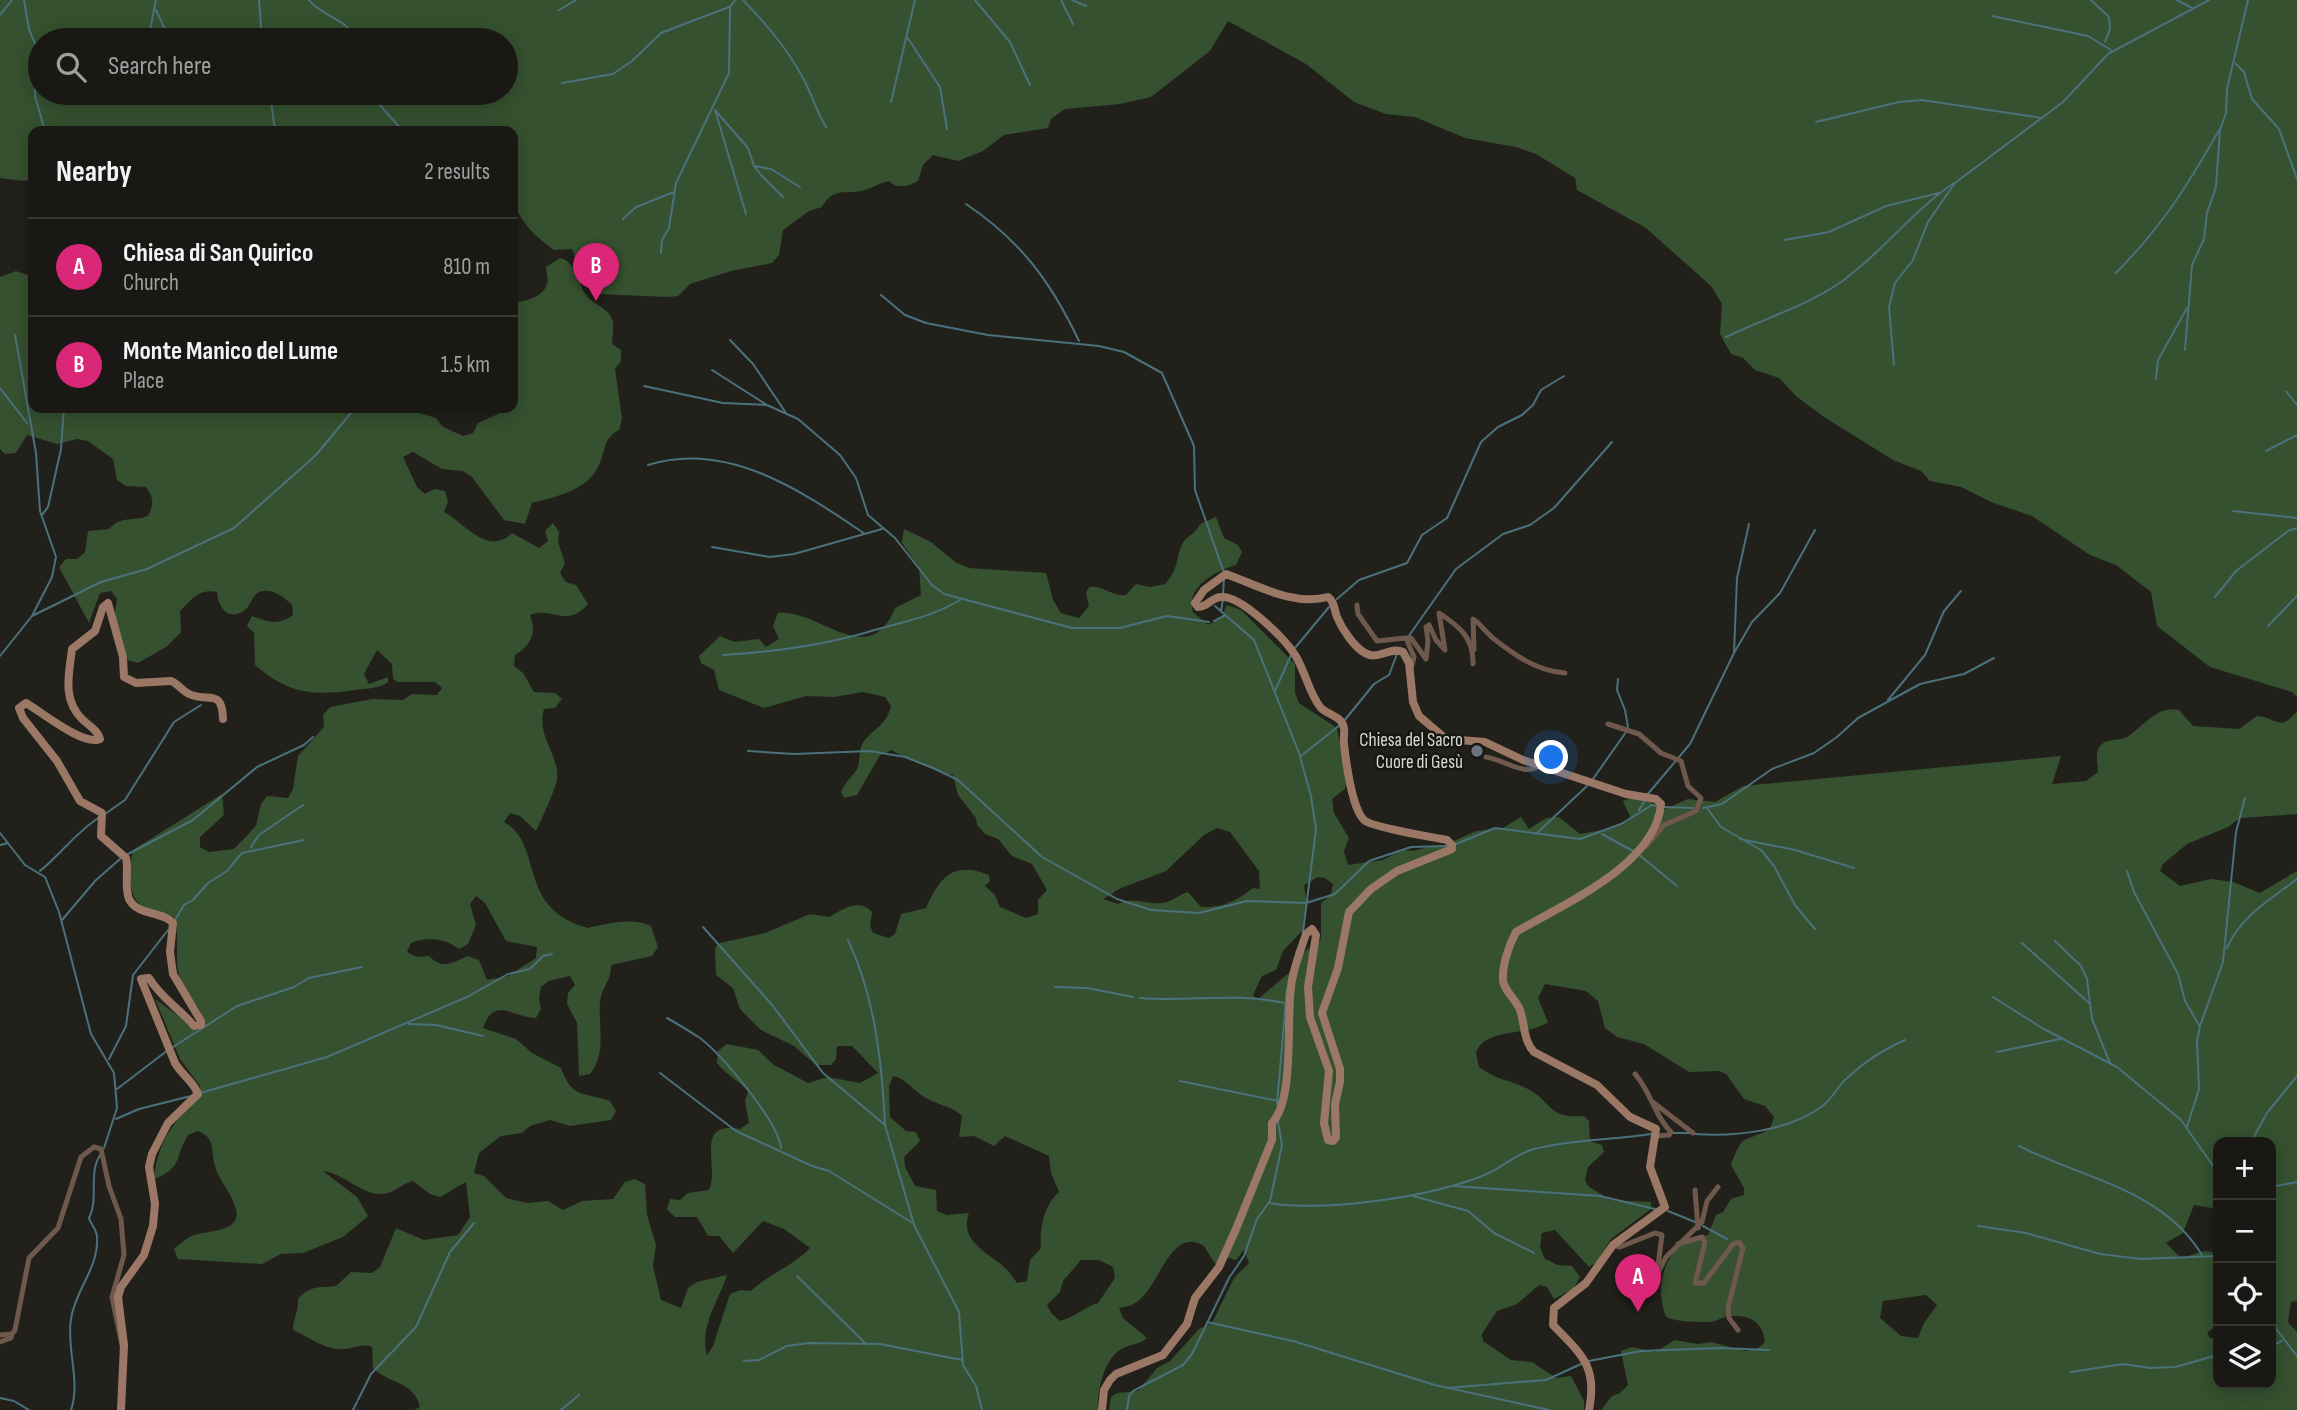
<!DOCTYPE html>
<meta charset="utf-8">
<style>
:root{--surface:#1a1814;--page:#272522;--text:#f1f3f6;--muted:#9fa0a0;--line:#383734;--accent:#db2777}
body{margin:0;font-family:"Sofia Sans Condensed",sans-serif;background:var(--page);color:var(--text)}
.controls{position:absolute;right:21px;bottom:21px;display:grid;overflow:hidden;border-radius:14px;box-shadow:0 4px 18px #0003}
.controls button{width:63px;height:63px;display:grid;place-items:center;padding:0;border:0;border-bottom:2px solid var(--line);background:var(--surface);color:var(--text);font:35px sans-serif}
.you{position:absolute;left:1552px;top:758px;width:24px;height:24px;margin:-18px;border:5px solid #fff;border-radius:50%;background:#1a73e8;box-shadow:0 0 0 10px #1a73e833}
.badge{display:grid;place-items:center;width:46px;height:46px;border-radius:50%;background:var(--accent);color:#fff;font-size:23px;font-weight:700}
.pin{position:absolute;translate:-50% -58px;filter:drop-shadow(0 2px 4px #0008)}
.pin::after{content:'';position:absolute;top:37px;width:24px;height:21px;background:inherit;clip-path:polygon(0 0,100% 0,50% 100%)}
.list{margin:0;padding:0;list-style:none}
h2{display:flex;justify-content:space-between;align-items:center;height:91px;margin:0;padding:0 28px;font-size:30px}
h2 small{font-size:23px;font-weight:400;color:var(--muted)}
.list li{display:grid;grid-template-columns:46px 1fr auto;gap:21px;align-items:center;box-sizing:border-box;height:98px;padding:0 28px;border-top:2px solid var(--line)}
.list b{display:block;font-size:26px;white-space:nowrap}
.list p{margin:0;font-size:23px;white-space:nowrap;color:var(--muted)}
.list em{font-size:23px;font-style:normal;color:var(--muted)}
.icon{flex:none;width:38px;height:38px;fill:none;stroke:currentColor;stroke-width:2;stroke-linecap:round;stroke-linejoin:round}
.map{position:relative;flex:none;width:2297px;height:1410px;overflow:hidden}
.search{position:absolute;background:var(--surface);box-shadow:0 4px 18px #0003;left:28px;top:28px;width:490px;height:77px;display:flex;align-items:center;gap:18px;box-sizing:border-box;padding:0 24px;border-radius:38px;color:var(--muted);font-size:26px}
.panel{position:absolute;background:var(--surface);box-shadow:0 4px 18px #0003;left:28px;top:126px;width:490px;height:287px;border-radius:14px}
.map>svg:first-child{display:block}
.green{fill:#35512f;fill-rule:evenodd}
.lines{fill:none;stroke-linecap:round;stroke-linejoin:round}
.stream{stroke:#4b717c;stroke-width:2}
.street{stroke:#6f594c;stroke-width:5}
.secondary{stroke:#9b7865;stroke-width:8}
.worship-dot{fill:#6b7280;stroke:#191711;stroke-width:2.5}
.labels{text-anchor:middle;dominant-baseline:central;stroke-width:5;stroke-linejoin:round;paint-order:stroke}
.poi-label{font-size:19px;fill:#dad9d5;stroke:#191711;text-anchor:end}
</style>
<div class="map">
<svg width="2297" height="1410" viewBox="0 0 2297 1410">
<rect width="100%" height="100%" fill="#22201b"/>
<path class="green" d="M0,0h2297v697l-5,-5 -82,-25 -53,-41 -6,-34 -35,-27 -26,-10 -58,-39 -41,-14 -30,-15 -31,-6 -9,-10 -28,-11 -69,-43 -28,-21 -17,-18 -24,-8 -12,-12 -12,-4 -11,-20 2,-30 -11,-18 -65,-58 -69,-38 -2,-12 -39,-24 -20,-7 -51,-9 -50,-21 -29,-3 -32,-12 -48,-38 -78,-43 -18,30 -59,46 -31,7 -55,5 -14,10 -3,9 -44,7 -21,16 -25,10 -25,-6 -10,10 -5,16c-9,5 -21,9 -29,0 -10,2 -18,8 -28,10 -18,3 -29,-3 -39,16l-13,4 -26,19 -4,25 -7,8 -41,8 -41,13 -12,12 -10,1 -69,-3 -11,-12 4,-3 -16,-18 -4,-12 -18,1c-53,-38 -41,-60 -41,-119h-480v48l-9,2 -24,-3zM40,40h466v53h-466z
M560,258c15,3 18,23 24,34 7,13 26,15 29,30 1,6 -1,16 -1,22l9,6v11l-6,8 7,50 -3,11c-17,9 -13,22 -21,37 -12,24 -43,30 -66,36l-7,21 -21,-4 -32,-43 -9,-6 -21,-2 -29,-17 -10,5 14,30 8,7 9,-5 11,2 3,11 -4,10c21,11 44,45 68,21l27,15 9,-7 -3,-10 8,-8 6,9 -1,10 7,21 -5,10 6,9 10,3 12,19c-22,25 -35,2 -58,11 7,18 1,30 -15,40l-1,11 9,7 11,19 21,1 7,6 -7,9 -11,1c-8,28 16,46 13,70 -1,9 -16,42 -21,52l-16,-15 -10,-3 -6,9c41,23 11,86 84,106 19,-4 44,-11 63,-2l7,21 -6,9 -41,9c1,15 -10,23 -11,37 -2,26 7,50 -10,72l-11,2 -2,-53 -10,-19 1,-11 7,-8 -5,-9 -21,5 -8,6 -2,11 2,11 -5,9c-22,0 -42,-23 -53,10l33,11 16,14 29,15c12,32 21,23 49,33l6,10 -5,9 -41,6 -20,-6 -20,6 -8,7 -21,3 -22,17 -5,20 10,3 22,22 21,5 21,-2 15,9 19,-9 31,-2 12,-17 10,-3 10,5 2,31 9,30 -3,21 8,34 20,8 7,-20 9,-6 30,-7c-8,25 -28,52 -20,80l6,-9 17,-52 10,-4 11,1c18,-17 42,-25 59,-43l-26,-19 -21,-8 -30,32 -14,-17h-11l-11,-19h-22l-8,-8 3,-10 10,1 8,-7 21,-3c11,-22 -16,-70 31,-61l9,-6 -4,-22 3,-9c-9,-12 -22,-17 -31,-29l1,-12 9,-7 31,6 16,15 34,18 20,-6 32,6 18,-10 -26,-27h-15l-1,13 -5,6h-15l-22,-19 -33,-16 -21,-21 -7,-21 -17,-13 -1,-27 5,-5 45,-10 45,-19 19,3c14,-8 30,-19 43,-5l-2,14 3,7 16,5 6,-4 6,-20 25,-6c14,-32 28,-47 63,-33l1,6 -5,5 10,9 5,12 26,11 12,-4v-14l9,-10 -15,-26 -20,-8 -14,-17 -13,-5 -8,-9 -1,-7 -18,-23 -5,-20c-10,-1 -55,-19 -61,-25l-12,5 -23,40 -13,3 -3,-6c4,-10 11,-15 16,-23 4,-9 1,-20 7,-28 11,-13 23,-17 27,-35l-6,-9 -22,-5 -29,5 -28,-1 -42,12 -45,-18 -5,-20 -13,-7 -2,-7 21,-20 14,6 25,-3 7,8 13,-8 -6,-13 5,-13c42,-4 91,59 117,-5l26,-13 -2,-28 -17,-24 2,-14 27,13 24,20 14,6 77,5 7,27 8,13 18,5 10,-12 -3,-13 3,-6c14,-2 24,10 37,8l10,-11 14,3 15,-3c15,-15 11,-32 19,-43 6,-7 12,-8 16,-17l16,-7 8,21 14,7 4,7 -6,13c-20,6 -51,22 -43,47l15,13 13,-7 6,-13 14,5 54,54v29l4,10 38,25 9,51 -1,10 -13,10 2,14 15,25 -5,13 4,14 35,-5 18,-10 13,1 20,-6 7,2 35,-16 27,-3 18,-11 8,12 17,-11 13,-1 21,17 33,-6 18,-9 -8,-18c14,-7 29,1 40,9l25,-11 27,3 28,-16 318,-30 -9,28 34,-3 12,-9c0,-9 -4,-20 3,-27 7,-7 18,-4 26,-8 16,-10 30,-32 52,-27l14,16 46,3 18,-13c19,1 23,17 40,-5v103l-57,4 -12,9 -41,17 -24,20 -3,7 20,15 31,-7 22,3 27,11 37,-22v430l-6,1 -3,20 9,10v78h-696l11,-14 8,-3 8,-8 -7,-34 11,-4 23,5 20,-12 23,4 13,-2 34,9 12,-2 8,-7c-2,-20 -15,-27 -34,-26 -7,0 -14,5 -21,6 -13,0 -33,0 -44,-5 -14,-36 2,-78 42,-82l8,-20 7,-3 8,-13 13,-4v-7l-13,-23c13,-34 11,-21 39,-36l4,-12 -9,-11 -21,-7 -18,-25 -7,-3 -30,1 -45,-28 -27,-7 -12,-9 -7,-27 -12,-10 -41,-7 -7,14 10,24c-20,15 -64,5 -72,31l3,14c19,14 29,12 47,21 27,13 20,31 58,28l5,5 1,20 12,4 2,7 -16,15 -3,13 3,6 22,14 41,2v7l-40,30 -15,24 -7,4 -34,-37 -13,3 -2,14 5,12 13,6 14,1 8,11 -7,12 -19,10 -7,-12 -8,-2 -22,19 -20,7 -15,23 1,7 28,19 21,2 24,16 15,-2 13,25v9h-475l2,-13 6,-4 21,-2 19,-23 13,-7 29,-32 13,-6 22,-45 15,-15 -5,-13 -8,10 -10,-3 -11,7 -11,-18c-34,-21 -45,44 -69,57 -4,3 -11,4 -16,5l4,10 24,20c-9,8 -21,6 -30,14 -14,12 -20,41 -19,58h-684l6,-3c-6,-26 -31,-23 -47,-39l-1,-21c-10,-4 -17,1 -27,2 -20,2 -35,-12 -52,-19 0,-12 6,-19 5,-31 12,-14 21,-11 38,-13l15,-14 21,1 8,-6 16,-39 28,12 34,-5 12,-18 -4,-35 -26,15 -10,-3 -17,-13c-12,3 -20,13 -32,13 -20,0 -37,-20 -58,-23l34,26 11,19 -25,21 -40,16 -22,1 -19,10 -84,-5 -4,-10c6,-5 11,-10 18,-13 14,-6 50,-3 44,-27 -4,-16 -17,-28 -21,-43 -5,-16 2,-27 -17,-35l-10,4c-14,23 -5,33 -34,44 1,-20 9,-41 22,-57 10,-13 24,-19 24,-36l-20,-27 -25,-60 25,18 11,12 7,2 7,-3c0,-20 -19,-31 -25,-50 -7,-21 1,-41 -6,-61 -10,-5 -24,-6 -33,-12 -15,-10 -11,-39 -8,-55l89,-56 2,21 -24,22v10l9,5 25,-3 22,-23 5,-22 6,-8 21,2 5,-9 5,-33 26,-29 -1,-12 7,-8 42,-8 31,1 9,-6 25,1 5,-7 -7,-6h-38l-4,-3 -1,-15 -15,-14 -13,24 5,10 19,-7v5c-9,7 -21,6 -32,8 -44,6 -67,4 -101,-25l-1,-32 -7,-7 5,-10c17,6 25,10 41,-1l-1,-10c-8,-8 -23,-20 -36,-11 -5,5 -6,14 -14,18 -15,8 -24,-6 -25,-20 -18,-4 -25,7 -37,19l1,21 -15,15 -28,16 -10,-3 -14,-40 3,-21 -6,-8 -11,2 -11,30 -30,-56 7,-8h11l8,-7 3,-21 21,-2c13,-14 24,-7 39,-13 6,-12 6,-18 -2,-29l-20,-1 -9,-6 -4,-21 -25,-18 -11,-2 -20,5 -30,-9 -11,18 -11,1 -5,-5v-172l16,-6 17,6v131h370l33,10 7,9 20,9 10,-3 5,-10 20,-9 2,-6h13v-105c11,-2 30,-5 34,-19 2,-4 -1,-12 -1,-17zM1217,828l13,4 29,39 1,18 -7,-1c-16,13 -31,20 -52,19l-13,-15c-10,3 -16,10 -26,11 -18,2 -27,-7 -44,1l-15,-5 18,-11 45,-17 38,-36zM1318,877l7,1 8,6 -2,11 -10,8v35l-3,6 -12,6 -16,22 -33,28 -4,-5 9,-19 14,-6 7,-19 19,-20 5,-27 -3,-19zM476,896l9,7 21,38 31,6 -1,11 -28,18 -21,4 -8,-20 -11,-4c-17,7 -25,14 -39,0l-12,1 -10,-5 4,-9c17,-7 34,-5 48,6l9,-5 8,-19 -6,-21zM893,1076c13,2 21,16 33,22 11,7 27,8 36,18l-3,21 15,-1 20,10 11,-10 44,20 2,17 8,19c-15,13 -20,37 -18,56l-11,12 -3,21 -10,2c-4,-6 -9,-13 -14,-17 -18,-15 -44,-26 -34,-53l-22,2 -10,-4 -1,-21 -21,-4 -10,-19 -1,-10 16,-16 -4,-9 -10,-1 -16,-14 -1,-31zM2218,1142h53v159l3,13 -3,70h-53v-45l-8,-1 -3,-5 11,-9v-71l-14,-2 -23,7 -15,-15 17,-10 11,-28 24,4zM1081,1260h18l14,7 2,11 -17,25c-14,4 -21,13 -38,18l-8,-7 -5,-9 13,-13 3,-11zM1926,1295l11,10 -13,18 -6,15 -17,-2 -21,-18 3,-17z"/>
<g class="lines">
<path class="stream" d="M24,0l5,29 7,17 -1,50 10,35
M259,0l3,40
M309,0c13,17 40,19 47,40
M743,0c23,24 44,48 60,78 9,16 13,33 23,49
M975,0l35,42 20,43
M1061,0l12,24
M1072,0l14,6
M2091,0l18,17 1,12 -5,13
M2177,0l15,8
M156,10l14,30
M559,10l17,-10
M0,15l12,-15
M1992,16l96,20 23,14
M907,37l33,50 7,42
M148,40l8,-40
M2236,64l8,8 8,27 27,30 18,50
M562,83l51,-9 19,-13 29,-28 68,-26
M270,93l5,38
M369,93l34,38
M891,102l24,-102
M715,110l33,38 6,18 8,10 21,21
M715,110l31,104
M1816,122l83,-20 23,-2 120,18
M754,166l17,3 29,18
M966,204c55,37 85,78 113,137
M623,219l13,-12 38,-15
M1784,240l45,-8 57,-26 53,-13
M661,253l1,-13 7,-12 7,-45 53,-110 1,-66 5,-7
M2116,273c46,-47 71,-86 103,-143
M881,295l24,20 21,8 62,12 111,11 25,6 38,21 32,73 1,44 28,80
M1726,337c39,-19 79,-30 115,-55 41,-29 71,-71 113,-99
M730,340l23,24 33,49
M2185,350l7,-85 12,-26 3,-26 9,-26 4,-57 6,-17 1,-24 21,-89
M1894,365l-5,-58 6,-24 18,-23 15,-38 27,-39 108,-81 45,-48 101,-54
M712,370l55,35
M2156,379l2,-19 29,-52
M644,386l79,17 44,2 31,14 42,36 16,23 12,37 27,23 37,47 12,9 128,34h48l47,-12 42,6
M0,388l27,35
M2286,391l11,14
M2266,451l31,-16
M648,465c79,-25 154,26 217,69
M2233,511l64,7
M42,515l6,-8 13,-58 3,-41
M712,547l58,10 24,-3 88,-25
M1223,594l1,-15
M2215,597l21,-26 52,-40 9,-3
M1337,599l22,-19 48,-17 15,-28 25,-17 34,-76 17,-15 24,-12 11,-10 8,-15 23,-14
M1215,606l39,34 45,113 12,43 5,33 -13,103
M1221,611l2,-12
M32,616l69,-34 46,-13 87,-41 82,-73 39,-47
M1214,621l10,-5
M2268,626l29,-30
M1408,637l48,-68 47,-35 27,-9 24,-17 58,-66
M1295,648l34,-41
M1734,653l3,-75 12,-54
M723,655c50,-3 97,-9 145,-23 35,-11 60,-13 92,-32
M0,656l32,-40 20,-39 4,-20 -16,-46 -4,-58 -21,-118
M1618,679l-1,11 8,20 3,17
M1275,691l16,-36
M1888,700l37,-45 19,-44 17,-20
M1344,721l30,-37 15,-9 8,-21
M748,751l46,3 76,-3 35,6 28,11 25,12 84,77 75,42 34,11 48,3 48,-12 59,2 29,-9 34,-33 42,-14 36,-1
M1301,756l39,-31
M1593,779l33,-47
M1647,795l43,-51 44,-91 18,-31 28,-29 35,-63
M1664,807l29,1
M1703,808l19,-4 50,-35 42,-16 23,-16 21,-19 62,-34 44,-10 30,-16
M1707,808l14,19 40,23 13,16 21,39 20,24
M1639,810l6,-10
M105,814l20,-14 49,-78 27,-17
M0,833l25,32 20,12 14,35 32,122 23,39 3,35 -13,40
M1536,834l51,-48
M1602,834l31,17
M1740,839l55,11 59,18
M1456,844l39,-16 85,11 41,-15 31,-19 6,1
M0,845l8,-2
M251,847l8,-12 44,-30
M128,854l65,-34 64,-53 47,-22 9,-8
M1638,854l39,32
M40,871c21,-17 37,-40 60,-54
M2127,871l7,21 44,82 7,27 14,24
M62,920l33,-39 25,-22
M175,920l9,-15 9,-5 15,-17 19,-12 15,-18 62,-13
M703,927l70,79 50,67 62,52 29,100 45,87 4,53 13,21 6,24
M848,940c27,57 34,123 37,185
M2055,941l26,25 6,13 5,40 18,44
M2022,943l67,60
M2227,948c13,-31 44,-49 70,-69
M1055,987l32,1 46,9
M1993,997l49,31 75,39 64,53 37,53
M1140,998c49,4 96,-6 144,5
M667,1018c11,6 22,13 33,20 22,17 78,83 81,110
M409,1024l27,1 47,11
M173,1047l64,-41 57,-19 15,-9 53,-11
M1997,1052l63,-13
M109,1059l17,-33 7,-51 35,-45
M660,1073l76,58 76,35 17,5 82,51
M1180,1081l98,20
M117,1089l51,-39
M200,1093l127,-36 140,-60 41,-23 22,-5 13,-13 9,-2
M1277,1104l10,-116
M116,1119l23,-10 52,-13
M2187,1127l12,-38 -2,-48 3,-15 23,-64 13,-130 9,-34
M1671,1133h19
M1695,1134c40,3 93,-3 126,-27 11,-7 16,-20 25,-28 18,-17 38,-30 59,-39
M2251,1142l16,-29 30,-37
M2019,1146c65,33 143,43 183,109
M1453,1186l147,10 55,13
M2271,1187l26,-5
M1413,1196l55,15 26,22 40,20
M1269,1203c59,9 163,-6 218,-29 16,-7 29,-20 47,-25 38,-10 79,-9 117,-15
M1668,1211l27,11
M1703,1226l24,13
M1978,1226l48,7 74,21 41,5 77,-3
M797,1276l69,68
M2271,1314l6,16 20,26
M1207,1322l86,19 142,44 114,25
M2271,1346l11,-5
M744,1361l15,-1 28,-14 22,-3 71,1 82,16
M1589,1361l52,-10 79,-3 49,2
M2071,1372l52,-8 27,4 25,-1 43,-12
M1447,1388l99,-8 35,-16
M0,1398l14,3 15,9
M358,1400l13,-26 45,-47 34,-75 24,-29
M71,1410c10,-29 -5,-62 0,-91 4,-29 28,-51 26,-82 0,-7 -6,-12 -8,-19 10,-19 -1,-44 11,-63
M353,1410l4,-8
M561,1410l18,-15
M1127,1410l2,-14 4,-5 50,-26 9,-11 37,-76 15,-22 13,-37 13,-18 12,-56 -4,-23"/>
<path class="street" d="M1357,605l1,9 19,27 29,-3 8,19 -3,12
M1406,638h5l15,21 2,-18 -2,-14 3,-2 7,15 9,10 -6,-37c20,13 35,25 34,51
M1474,650l-1,-31c8,5 13,14 21,20 22,17 43,32 71,34
M1608,724l31,10 22,19 20,8 7,25 13,12 -5,13 -32,14 -18,21
M1486,757c17,2 40,21 54,8
M1635,1074c16,18 19,41 36,58l-2,3 -12,1
M1654,1103l39,30
M1695,1190l3,38
M1678,1244l24,-7 3,5 -10,41h9l29,-39 6,-2 4,6 -15,60 1,10 9,12
M1613,1245l7,2 35,-14 7,2 -5,38 -13,23
M1659,1271l7,-14 36,-35 5,-21 11,-14
M0,1335l12,-1 3,-4 14,-72 29,-30 23,-71 13,-10 7,2 8,37 12,33 3,36 -12,42 11,53
M0,1342l11,-4 1,-4"/>
<path class="secondary" d="M121,1410l3,-65 -6,-48 3,-10 23,-32 9,-29 2,-22 -6,-37 3,-13 16,-31 30,-29c-4,-12 -17,-20 -23,-31l-34,-84 8,-1c12,20 30,30 45,48l7,-1v-4l-28,-47 -3,-22 3,-29c-10,-12 -36,-7 -44,-24 -5,-13 0,-28 -3,-41l-25,-22 1,-23 -22,-12 -23,-40 -34,-43 -4,-10 7,-5c17,10 57,43 74,36 -2,-9 -11,-13 -18,-20 -20,-20 -13,-45 -10,-70l23,-18 8,-24 5,-4 15,54 1,20 12,6 35,-2c8,3 11,10 18,13 19,9 33,-7 34,25
M1102,1410l2,-20 6,-10 6,-6 47,-19 24,-31 8,-26 24,-31 17,-38 36,-89v-17c24,-26 13,-107 20,-143 3,-16 9,-31 14,-46l6,-5 4,6 -8,52 2,30 19,54 -5,52 4,17 5,1 3,-4 -1,-33 5,-22v-13l-18,-56 16,-45 11,-56 22,-23 26,-18 55,-22v-4l-5,-5c-15,-3 -76,-13 -83,-20 -12,-12 -18,-58 -20,-76 -1,-6 1,-11 0,-16 -2,-12 -16,-13 -23,-20 -12,-14 -16,-38 -26,-53 -10,-16 -54,-60 -74,-58 -9,0 -13,10 -23,10l-3,-4 9,-13 22,-16c33,12 67,32 102,23 7,5 6,13 9,20 5,12 17,30 28,36 13,8 25,-7 38,-1l6,11 4,39 6,14 27,23 39,3 38,18 103,34 30,5 5,5c-5,61 -98,100 -145,128 -7,13 -14,33 -13,49 2,11 13,18 17,29 5,14 3,30 14,42l63,33 33,32 26,12 -6,38 15,40 -52,38 -27,38 -32,25 -1,17c28,29 45,41 36,85"/>
</g>
<circle class="worship-dot" cx="1477" cy="751" r="7"/>
<g class="labels">
<g class="poi-label">
<text x="1463" y="740">Chiesa del Sacro<tspan x="1463" dy="22">Cuore di Gesù</tspan></text>
</g>
</g>
</svg>
<div class="controls">
<button>+</button>
<button>−</button>
<button><svg class="icon" aria-label="locate" viewBox="0 0 24 24"><circle cx="12" cy="12" r="6"/><path d="M12 2v4M12 18v4M2 12h4M18 12h4"/></svg></button>
<button><svg class="icon" aria-label="layers" viewBox="0 0 24 24"><path d="M12 4l9 5-9 5-9-5zM3 14l9 5 9-5"/></svg></button>
</div>
<div class="you"></div>
<div class="pin badge" style="left:1638px;top:1312px">A</div>
<div class="pin badge" style="left:596px;top:301px">B</div>
<div class="search"><svg class="icon" aria-label="search" viewBox="0 0 24 24"><circle cx="10" cy="10" r="6"/><path d="M15 15l6 6"/></svg>Search here</div>
<section class="panel">
<h2>Nearby<small>2 results</small></h2>
<ul class="list">
<li><span class="badge">A</span><div><b>Chiesa di San Quirico</b><p>Church</p></div><em>810 m</em></li>
<li><span class="badge">B</span><div><b>Monte Manico del Lume</b><p>Place</p></div><em>1.5 km</em></li>
</ul>
</section>
</div>
